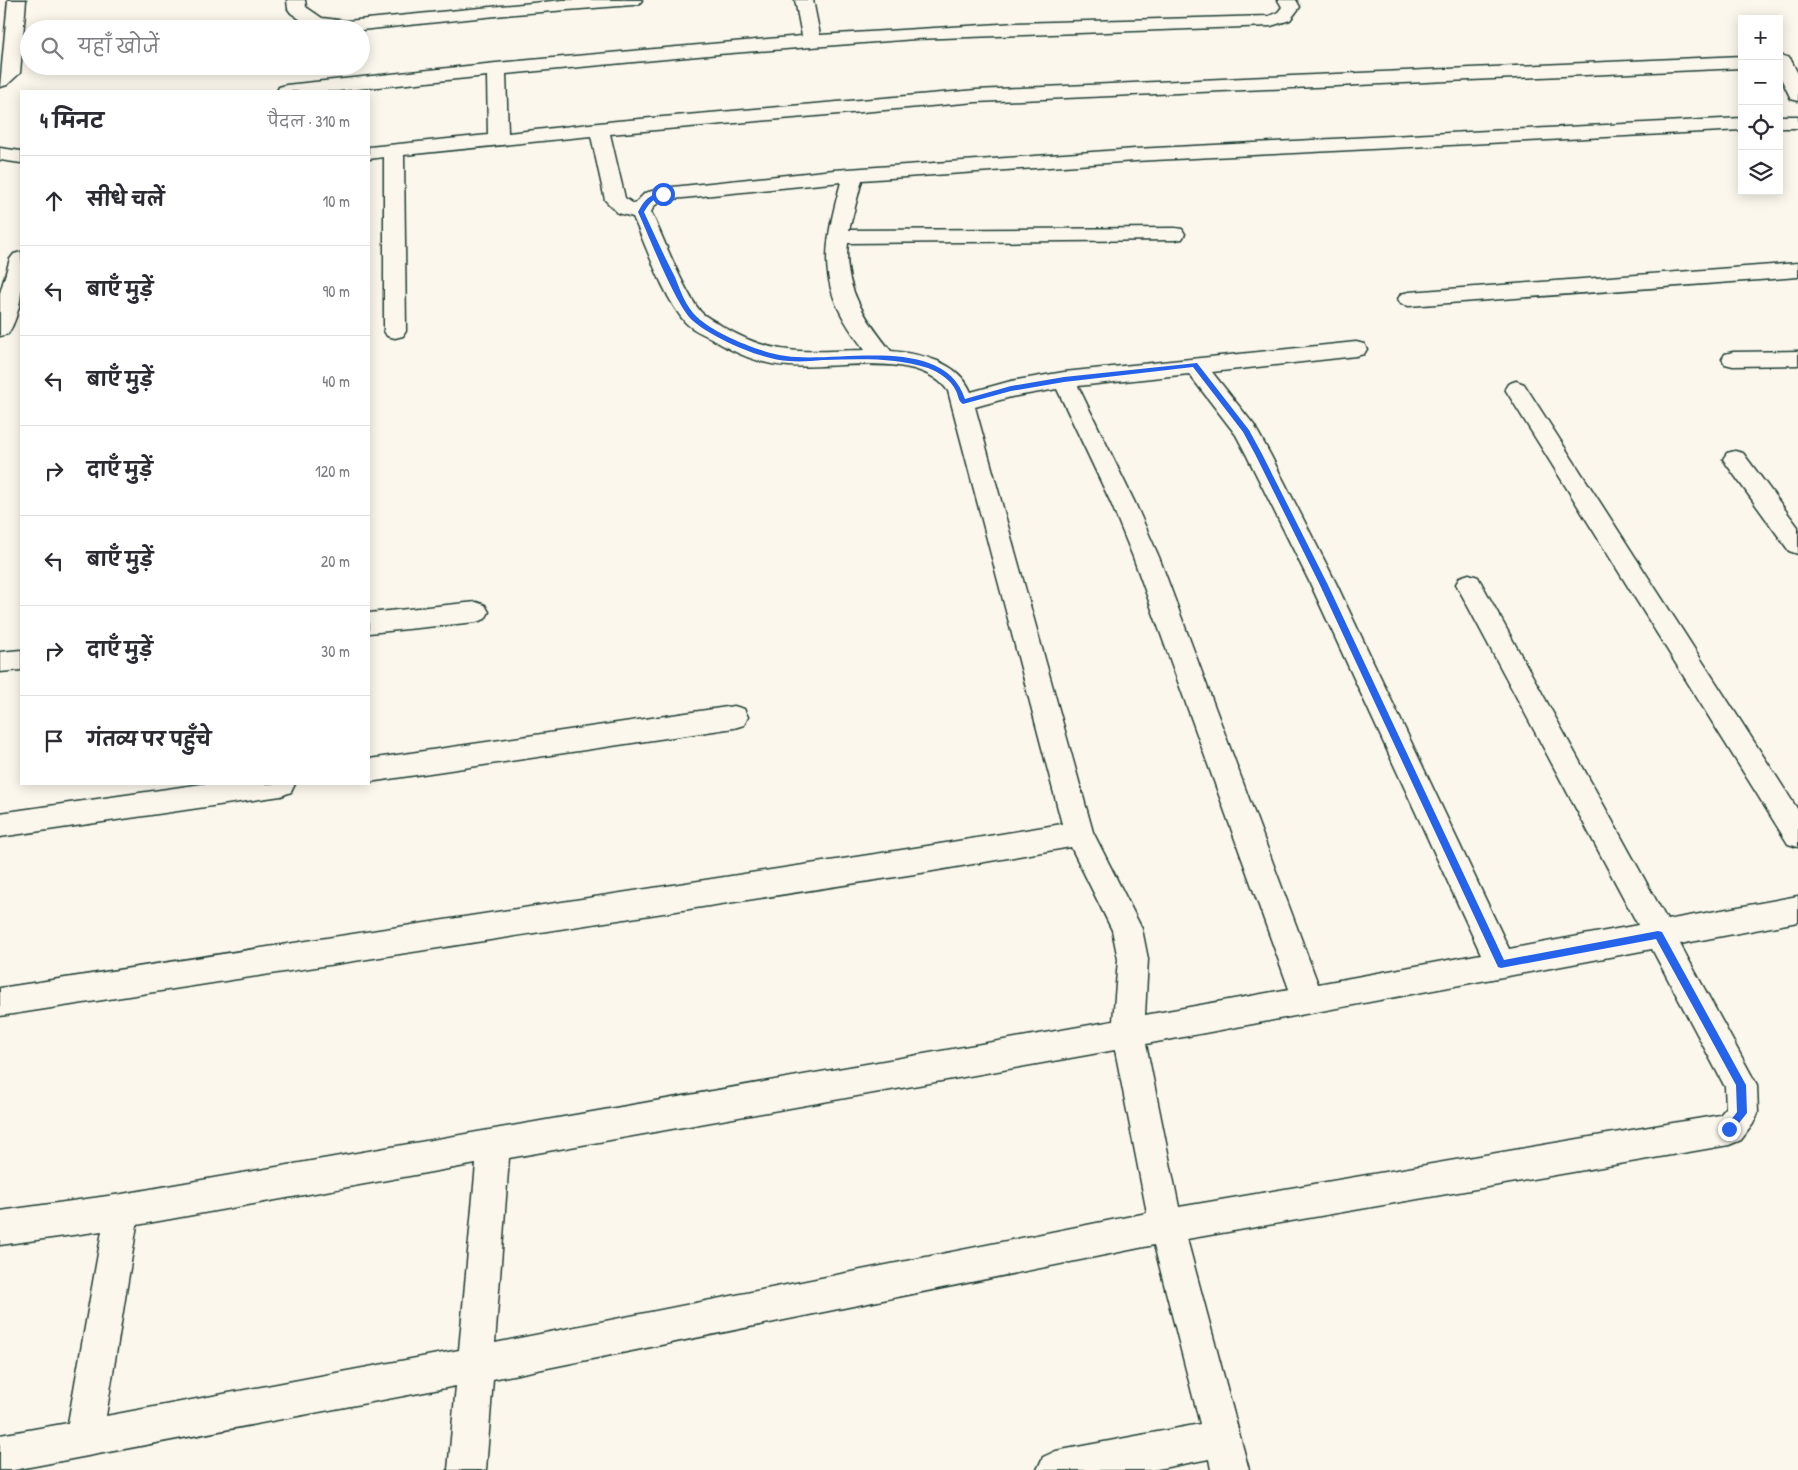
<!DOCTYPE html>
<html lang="hi">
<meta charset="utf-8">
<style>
:root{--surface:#fff;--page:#f7f7f7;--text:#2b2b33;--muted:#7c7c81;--line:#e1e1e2}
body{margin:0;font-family:"Patrick Hand","Playpen Sans Deva",sans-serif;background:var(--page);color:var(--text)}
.controls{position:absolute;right:15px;top:15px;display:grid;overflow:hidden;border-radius:0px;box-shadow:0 2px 12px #0003}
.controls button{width:45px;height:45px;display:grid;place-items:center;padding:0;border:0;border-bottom:1px solid var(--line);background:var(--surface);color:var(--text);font:25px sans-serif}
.stop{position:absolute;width:15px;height:15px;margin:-11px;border:4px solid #2563eb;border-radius:50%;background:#fff}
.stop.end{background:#2563eb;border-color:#fff;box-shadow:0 1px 5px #0008}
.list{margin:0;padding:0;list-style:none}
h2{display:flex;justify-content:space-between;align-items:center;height:65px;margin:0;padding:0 20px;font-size:21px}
h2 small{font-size:16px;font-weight:400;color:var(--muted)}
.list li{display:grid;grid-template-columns:32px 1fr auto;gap:15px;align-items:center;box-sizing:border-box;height:90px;padding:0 20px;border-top:1px solid var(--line)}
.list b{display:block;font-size:19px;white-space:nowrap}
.list em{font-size:16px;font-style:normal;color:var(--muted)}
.icon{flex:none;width:28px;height:28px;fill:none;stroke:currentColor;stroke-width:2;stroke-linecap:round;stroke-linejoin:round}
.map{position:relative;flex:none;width:1798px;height:1470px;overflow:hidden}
.search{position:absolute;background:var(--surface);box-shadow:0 2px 12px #0003;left:20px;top:20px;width:350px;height:55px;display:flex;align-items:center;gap:12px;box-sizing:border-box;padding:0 18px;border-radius:28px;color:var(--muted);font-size:19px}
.panel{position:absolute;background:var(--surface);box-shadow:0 2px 12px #0003;left:20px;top:90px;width:350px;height:695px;border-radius:0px}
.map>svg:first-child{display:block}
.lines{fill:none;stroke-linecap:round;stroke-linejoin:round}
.minor-casing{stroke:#1f3d34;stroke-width:3}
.minor{fill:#fbf7ec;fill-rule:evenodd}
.route{fill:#2563eb}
</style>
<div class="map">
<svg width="1798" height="1470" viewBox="0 0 1798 1470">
<rect width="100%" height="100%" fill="#fbf7ec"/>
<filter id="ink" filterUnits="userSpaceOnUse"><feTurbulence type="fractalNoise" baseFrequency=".02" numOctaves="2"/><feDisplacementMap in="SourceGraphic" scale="10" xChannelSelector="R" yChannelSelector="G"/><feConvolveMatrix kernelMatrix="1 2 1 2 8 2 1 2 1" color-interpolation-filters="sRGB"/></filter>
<g filter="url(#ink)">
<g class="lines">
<g class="minor-casing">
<path id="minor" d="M8,0h18l-6,73 -13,12 -7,2z
M287,0h18l1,7 16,11 25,3 216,-21h79l-3,4 -6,1 -118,9 -154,16 -50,-3 -20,-14 -3,-4z
M795,0h18l7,35 196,-12 253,-7 9,-4 4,-5 -4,-7h18l4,7 -10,13 -19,6 -356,13 -196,15 -213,20 2,59 109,-12 359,-31 766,-34v12l-766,34 -366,32 15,64 9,6 11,-11 18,-5 171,-18 301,-21 607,-31v12l-607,31 -273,19 -13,50 326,-2 7,1 3,5 -3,5 -7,1 -327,3c-6,43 18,77 43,108 30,3 67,10 80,41l40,-11 53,-9 292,-30 8,2 3,5 -3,5 -8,2 -144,16 42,53 16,29 66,129 173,366 129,-24 -182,-341 4,-7 9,-3 9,3 189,343 131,-24v26l-118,22 77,141 1,28 -5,11 -12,16 -12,5 -542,94 62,231h-38l-2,-11 -57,11h-115l6,-13 13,-6 144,-27 -46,-179 -661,134 -7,91h-38l8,-84 -442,84h-14v-35l68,-12 34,-192 -102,14v-34l122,-17 991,-173 5,-62 -6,-29 -41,-83 -150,26 -921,143v-28l921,-141 141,-23 -114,-433c-29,-42 -116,-21 -159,-25 -27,-1 -56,-13 -78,-28 -8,-4 -20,-9 -26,-16 -22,-26 -38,-74 -52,-105l-15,-4 -13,-13 -14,-64 -187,19 2,176 -3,5 -8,2 -8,-2 -3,-5v-174l-15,2v-12l119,-12 -1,-59 -149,15h-61l2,-4 7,-2 210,-22 306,-27zM841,182c-19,71 -25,106 24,168 -58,1 -90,8 -143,-24 -7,-5 -17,-9 -22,-15 -19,-25 -35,-70 -49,-99l3,-6 9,-6zM1189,374l47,61 10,19 64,129 171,371 -163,30 -159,-427 -24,-54 -57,-117zM1057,389l54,114 22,54 156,432 -144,26 3,-56 -6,-30 -49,-97 -118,-425 36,-10zM1652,949l73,138 1,21 -6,7 -541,92 -33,-163zM1115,1050l32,163 -652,130 14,-185zM476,1164l-17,186 -353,66 31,-191z
M1783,56l7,2 8,16v27l-7,-2 -12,-25v-17z
M1779,116h19v12h-19z
M0,148l21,3v12l-21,-3z
M21,252c2,27 2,59 -13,82l-8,2v-43l10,-34 4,-5z
M1798,263v14l-389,29 -8,-2 -3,-5 3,-5 8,-2z
M1798,351v14l-65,1 -8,-2 -3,-5 3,-5 8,-2z
M1516,381l8,3 274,426v37l-10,-3 -283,-455 3,-5z
M1735,451l8,2 55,74v27l-9,-3 -62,-86 -4,-6 4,-6z
M476,602l9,3 4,7 -4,7 -9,3 -107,11v-20z
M21,650v20l-21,2v-20z
M734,706l10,3 4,8 -4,8 -10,3 -365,54v-23z
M202,784h93l-4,8 -10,4 -281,41v-24z"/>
</g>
<use href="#minor" class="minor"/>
</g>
</g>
<path class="route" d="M663,192l2,3c-11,3 -15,7 -21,17 10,22 20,44 31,65 5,13 11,30 22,40 18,17 64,36 89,39 50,8 158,-23 179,43l46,-13 53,-9 133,-14 52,67 13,24 65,129 177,377 154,-29 4,1 84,153 1,28 -15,19h-7l-1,-3 13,-17 -1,-27 -80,-146 -155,29 -3,-1 -179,-384 -64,-129 -12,-22 -50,-65 -129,15 -53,9 -48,13c-5,-3 -4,-7 -7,-13 -5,-11 -17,-19 -28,-23 -33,-11 -70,-9 -105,-8 -11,1 -23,2 -34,1 -27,-1 -77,-23 -97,-41 -17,-16 -43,-84 -54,-108 7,-13 11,-17 25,-20z"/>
</svg>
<div class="controls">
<button>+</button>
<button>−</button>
<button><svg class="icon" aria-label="locate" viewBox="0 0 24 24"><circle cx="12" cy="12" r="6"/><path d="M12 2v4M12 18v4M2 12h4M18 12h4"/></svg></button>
<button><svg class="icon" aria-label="layers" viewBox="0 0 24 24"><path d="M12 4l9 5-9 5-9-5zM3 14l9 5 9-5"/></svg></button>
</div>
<div class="stop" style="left:663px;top:194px"></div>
<div class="stop end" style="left:1729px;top:1129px"></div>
<div class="search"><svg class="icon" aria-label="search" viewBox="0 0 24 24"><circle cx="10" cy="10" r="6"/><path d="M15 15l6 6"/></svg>यहाँ खोजें</div>
<section class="panel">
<h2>4 मिनट<small>पैदल · 310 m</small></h2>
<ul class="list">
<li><svg class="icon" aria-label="ahead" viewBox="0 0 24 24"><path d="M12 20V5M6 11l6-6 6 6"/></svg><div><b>सीधे चलें</b></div><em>10 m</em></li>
<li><svg class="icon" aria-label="left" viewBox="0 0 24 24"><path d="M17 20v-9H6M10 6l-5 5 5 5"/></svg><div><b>बाएँ मुड़ें</b></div><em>90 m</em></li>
<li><svg class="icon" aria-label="left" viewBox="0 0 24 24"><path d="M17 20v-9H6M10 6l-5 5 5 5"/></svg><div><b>बाएँ मुड़ें</b></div><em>40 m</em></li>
<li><svg class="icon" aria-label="right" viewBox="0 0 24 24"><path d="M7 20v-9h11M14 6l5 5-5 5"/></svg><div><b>दाएँ मुड़ें</b></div><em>120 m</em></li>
<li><svg class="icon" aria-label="left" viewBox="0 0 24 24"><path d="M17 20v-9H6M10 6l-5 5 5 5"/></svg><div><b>बाएँ मुड़ें</b></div><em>20 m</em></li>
<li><svg class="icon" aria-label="right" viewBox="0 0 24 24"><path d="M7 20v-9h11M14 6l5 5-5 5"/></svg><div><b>दाएँ मुड़ें</b></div><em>30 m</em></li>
<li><svg class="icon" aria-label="arrive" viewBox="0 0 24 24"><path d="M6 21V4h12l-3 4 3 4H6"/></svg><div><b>गंतव्य पर पहुँचे</b></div></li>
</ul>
</section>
</div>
